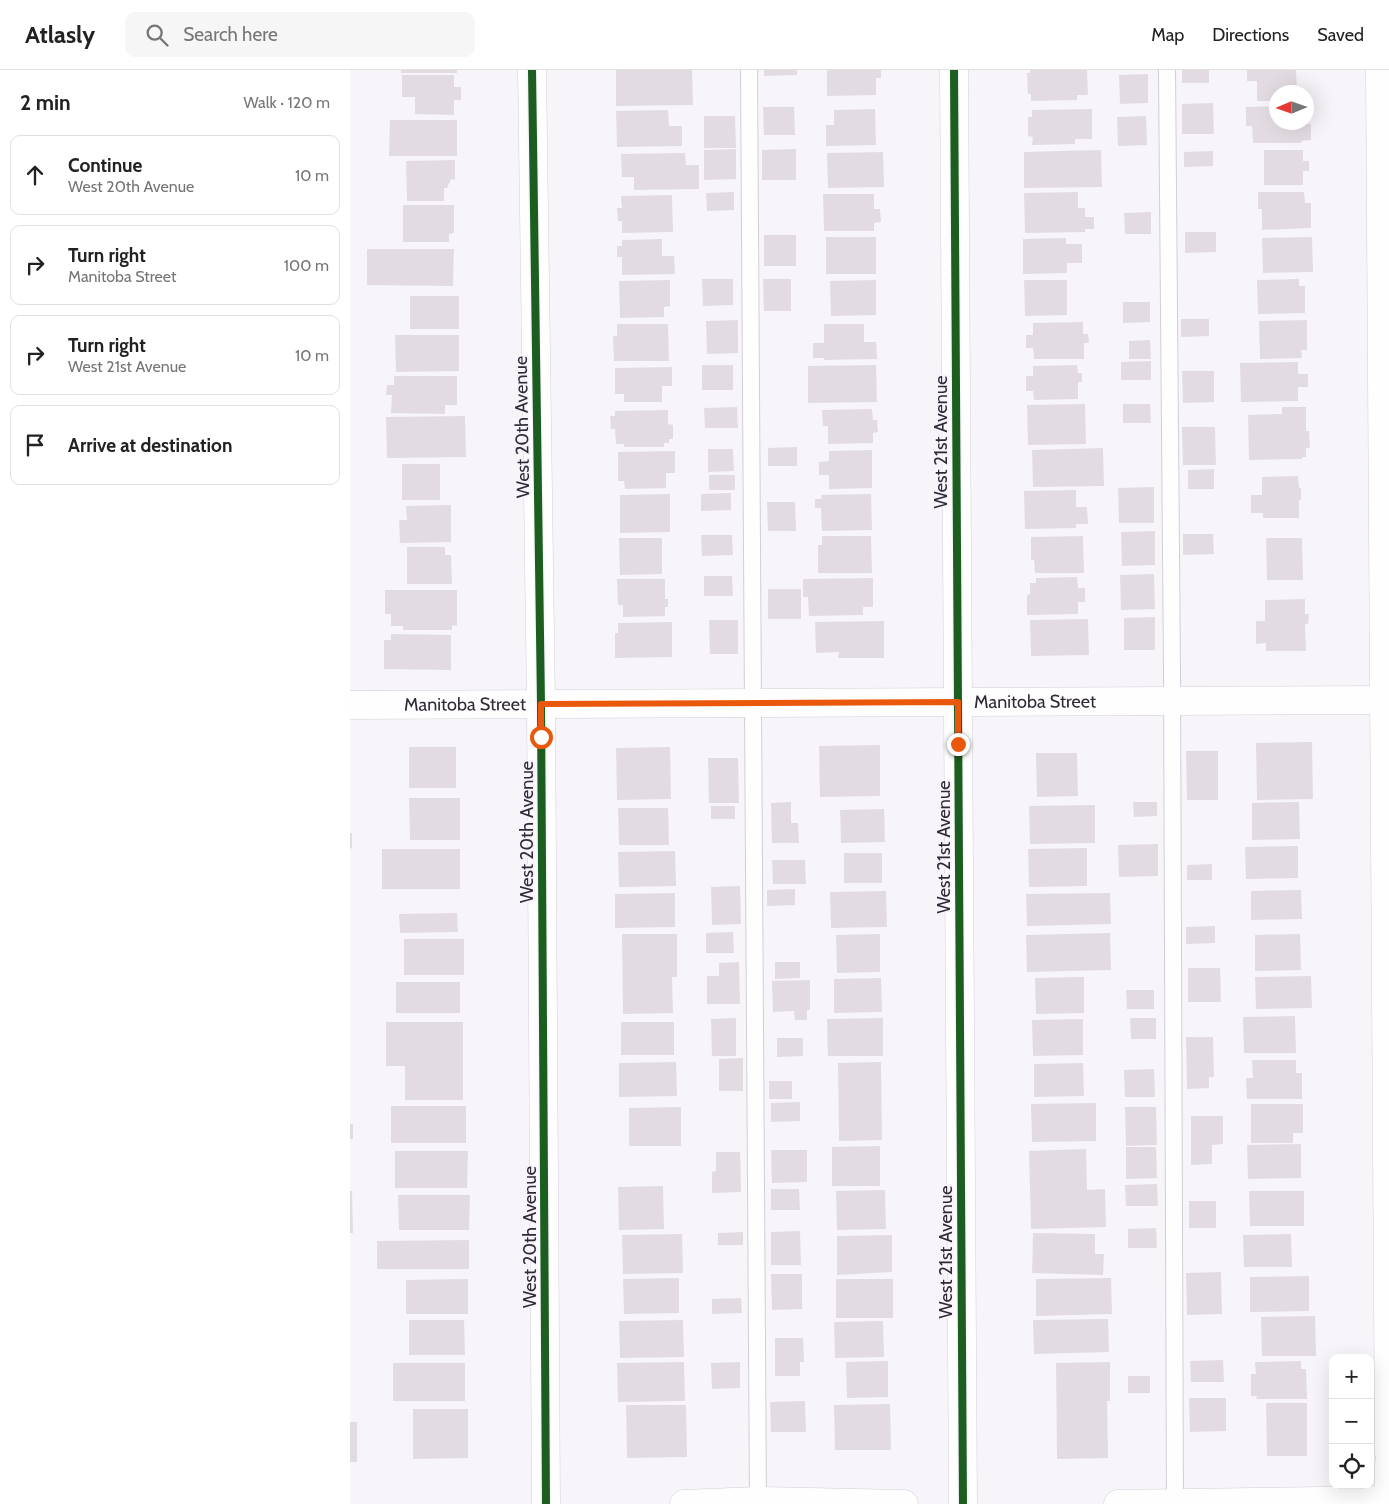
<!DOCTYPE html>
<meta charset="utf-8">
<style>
:root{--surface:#fff;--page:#f6f6f6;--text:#222;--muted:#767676;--line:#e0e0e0}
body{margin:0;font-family:Cabin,sans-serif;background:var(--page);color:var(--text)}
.controls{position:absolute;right:15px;bottom:15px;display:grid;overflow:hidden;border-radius:10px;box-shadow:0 5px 20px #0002}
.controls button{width:45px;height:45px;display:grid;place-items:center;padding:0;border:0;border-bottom:1px solid var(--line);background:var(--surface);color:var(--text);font:25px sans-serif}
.compass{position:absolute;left:919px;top:15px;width:45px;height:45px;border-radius:50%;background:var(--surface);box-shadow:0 5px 20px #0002;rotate:268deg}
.stop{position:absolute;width:15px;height:15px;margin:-11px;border:4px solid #ea580c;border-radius:50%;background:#fff}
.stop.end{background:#ea580c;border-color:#fff;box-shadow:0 1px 5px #0008}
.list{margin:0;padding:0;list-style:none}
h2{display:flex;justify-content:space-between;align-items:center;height:65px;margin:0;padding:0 20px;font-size:21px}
h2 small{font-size:16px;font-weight:400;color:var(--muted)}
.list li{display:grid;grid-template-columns:32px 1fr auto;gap:15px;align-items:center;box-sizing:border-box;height:80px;margin:0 10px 10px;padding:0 10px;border:1px solid var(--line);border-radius:10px}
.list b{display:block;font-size:19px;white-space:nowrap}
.list p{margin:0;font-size:16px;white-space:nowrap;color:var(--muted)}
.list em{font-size:16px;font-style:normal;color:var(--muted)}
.icon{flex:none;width:28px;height:28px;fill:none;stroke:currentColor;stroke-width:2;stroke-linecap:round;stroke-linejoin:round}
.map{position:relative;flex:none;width:1039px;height:1434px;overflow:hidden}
header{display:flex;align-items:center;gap:30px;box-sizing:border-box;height:70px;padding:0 25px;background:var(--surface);border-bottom:1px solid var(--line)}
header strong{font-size:24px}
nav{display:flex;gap:28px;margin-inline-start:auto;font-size:18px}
.search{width:350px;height:45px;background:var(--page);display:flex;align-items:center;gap:12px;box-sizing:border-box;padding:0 18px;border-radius:10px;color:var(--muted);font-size:19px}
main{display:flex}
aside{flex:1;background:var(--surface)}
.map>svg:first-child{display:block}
.building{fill:#e2dce2}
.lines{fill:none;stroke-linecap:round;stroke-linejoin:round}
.service-casing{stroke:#d2ced7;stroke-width:18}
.minor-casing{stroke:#d2ced7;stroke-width:29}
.service{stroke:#fefefe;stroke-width:16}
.minor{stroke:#fefefe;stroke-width:28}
.cycleway-casing{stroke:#f7f4fb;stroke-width:11}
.cycleway{stroke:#1b5e20;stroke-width:8}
.route{stroke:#ea580c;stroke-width:6}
.labels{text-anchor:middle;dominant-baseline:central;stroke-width:4;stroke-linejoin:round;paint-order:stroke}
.street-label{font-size:18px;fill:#302936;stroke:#f7f4fb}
</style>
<header>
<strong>Atlasly</strong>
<div class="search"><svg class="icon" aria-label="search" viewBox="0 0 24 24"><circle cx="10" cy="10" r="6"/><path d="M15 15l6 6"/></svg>Search here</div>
<nav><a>Map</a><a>Directions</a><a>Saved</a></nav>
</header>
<main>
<aside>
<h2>2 min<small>Walk · 120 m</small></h2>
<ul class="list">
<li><svg class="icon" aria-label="ahead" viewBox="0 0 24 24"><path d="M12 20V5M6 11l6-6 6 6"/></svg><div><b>Continue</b><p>West 20th Avenue</p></div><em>10 m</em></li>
<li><svg class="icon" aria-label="right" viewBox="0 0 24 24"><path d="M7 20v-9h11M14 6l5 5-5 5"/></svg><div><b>Turn right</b><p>Manitoba Street</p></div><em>100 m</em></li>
<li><svg class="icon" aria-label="right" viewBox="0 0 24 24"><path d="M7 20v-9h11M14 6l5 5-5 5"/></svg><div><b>Turn right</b><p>West 21st Avenue</p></div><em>10 m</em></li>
<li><svg class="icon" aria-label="arrive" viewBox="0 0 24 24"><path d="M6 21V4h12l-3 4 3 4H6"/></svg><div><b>Arrive at destination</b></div></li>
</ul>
</aside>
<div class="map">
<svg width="1039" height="1434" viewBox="0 0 1039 1434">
<rect width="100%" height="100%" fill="#f7f5fa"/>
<path class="building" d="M51,0h56v3h-56z
M266,0h76l1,35 -77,1z
M414,0h33v5l-33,1z
M477,0h54v8h-5v17l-49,1z
M680,0h57l1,25h-11v5l-46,1v-7h-3l-1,-21h3z
M832,0h27v13h-27z
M897,0h49l1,22h-21v9h-19v-20h-10z
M798,4v29l-28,1 -1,-29z
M52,5h52v12h7v13h-7v15l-39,-1v-17h-13z
M863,33l1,31h-32v-30z
M926,36v16l35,2v16l-10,1v2h-48l-1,-17h-6v-19z
M413,37h31l1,28h-31z
M525,39l1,36 -50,1v-21h8v-15z
M742,39v30h-17v5l-43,1 1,-8 -5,-1v-19h4v-7z
M318,40l1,16h13v20l-65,1 -1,-36z
M354,46h31l1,32h-32z
M796,46l1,29 -29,1 -1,-29z
M40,50h67v36h-68z
M386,79v30l-32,1v-30z
M446,79v31h-34v-30z
M751,80l1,37 -78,1v-36z
M914,80h39v11h6v10h-6v14h-39z
M863,81v15l-29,1v-15z
M533,82l1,35 -56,1 -1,-35z
M335,83l1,12h13v24l-65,1v-13h-12l-1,-23z
M105,90v20l-4,-1 -4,9h-3v13h-37l-1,-40z
M384,122v18l-27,1 -1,-18z
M728,122v16h7v9h9v12h-9v3l-60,1 -1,-40z
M908,122h46l1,11h6v25l-49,2v-21h-4z
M473,124h51v15h6l1,13 -7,1v8h-50z
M322,125l1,37 -51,1v-12h-4l-1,-13h5l-1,-12z
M53,135h51v28l-5,1v8h-46z
M801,142v22h-26l-1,-21z
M835,162h31v20l-31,1z
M414,165h32v31h-32z
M476,167h50v37h-50z
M962,167l1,35 -50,1 -1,-35z
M716,168v6h16v19h-15v10l-44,1v-35z
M312,169v17h12l1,18 -53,1v-18h-5v-11h5v-6z
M17,179h87l-1,37 -86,-1z
M352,209h31v26l-30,1z
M413,209h28v32h-27z
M949,209v7h6v27l-47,1 -1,-34z
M320,210v26l-6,1v10l-44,1 -1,-37z
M526,210v35l-45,1 -1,-35z
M674,210h43v35l-42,1z
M60,226h49v33h-49z
M773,232h27v20l-27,1z
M831,249h28v17l-28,1z
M388,250v33l-31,1 -1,-33z
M957,250v30h-6l1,8 -42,1 -1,-38z
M733,252v12h5l1,9h-5v16h-50l-1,-11h-7v-13h7v-12z
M267,254h51l1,37h-55l-1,-25h4z
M474,254h40v18h12l1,17 -53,1v-2h-11v-15h11z
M45,265h64v36l-63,1z
M800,270l1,19h-22v-18z
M801,291v19h-30v-18z
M948,292v12h10v13h-10v14l-57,1 -1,-39z
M352,295h31v25h-31z
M526,295l1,37 -69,1v-37z
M727,295l1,8h4v9h-4v17l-44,1 -1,-9h-7v-15h7v-10z
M322,297v19h-10v16h-38v-8h-9v-26z
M832,301h32v31l-31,1z
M44,306h63v29h-12v9l-54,-1 1,-18h-6l1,-10h7z
M735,334l1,40 -58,1 -1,-40z
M773,334h27l1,19h-28z
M387,337l1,21h-33l-1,-20z
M932,337h24v24h3l1,17h-4v9h-4v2l-53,1 -1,-45 34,-1z
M522,339l1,11h4l1,12 -5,1v10l-45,1v-18h-5l-1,-16z
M318,340v14l5,1v14h-4v4h-5v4h-40v-3h-8l-1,-15h-4l-1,-13h5v-5z
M115,346l1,41 -79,1 -1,-41z
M832,357h33l1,38h-33z
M447,377v19h-29v-18z
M753,378l1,38 -71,1 -1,-37z
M358,379h25l1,22 -26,1z
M522,380v38l-43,1v-14h-10v-13l10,-1v-10z
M325,381v22h-9v15l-41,1 -1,-8h-6v-29z
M52,394h38v36h-38z
M864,399v20h-26v-19z
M359,405h26v15h-26z
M948,406l1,12h2v12h-2v18h-36v-5h-12v-18h11v-18z
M804,417v36h-35l-1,-35z
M726,420v17h11l1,17h-12v4l-51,1 -1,-38z
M381,423v17l-30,1v-17z
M320,424v38l-50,1v-38z
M521,424l1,36 -50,1 -1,-23h-6v-9h7l-1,-4z
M417,432h28l1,29h-28z
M101,435v37l-51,1 -1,-23h8l-1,-14z
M805,461v34l-33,1 -1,-34z
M833,464h30l1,20 -31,1z
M351,465h31l1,20 -31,1z
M472,466h49l1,37h-54v-28h4z
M733,466l1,37h-49l-1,-13h-3v-23z
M269,468h43v36l-42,1z
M916,468h36l1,42h-36z
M57,477h38v8h6l1,29h-45z
M804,504l1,35 -34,1 -1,-35z
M354,506h28l1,20h-29z
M727,507l1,11h7v14h-7v12l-51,1v-20l3,-1v-11h6v-5z
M523,508v29h-10v8l-54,1 -1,-19h-5v-18z
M267,509h48v20h3v8h-3v9l-42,1v-12h-5z
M418,519h33v30h-33z
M35,520h72v36l-5,-1v5h-49v-4h-12v-12h-6z
M955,529v15h4l-1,10h-3l1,27h-40v-8l-10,1v-23h9v-21z
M805,547v33h-31v-32z
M738,549l1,36 -58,1 -1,-36z
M359,550h29v34h-28z
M534,551v37h-46l1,-6 -23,1 -1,-31z
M322,552v35l-57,1v-25h3v-10z
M41,564l60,1v35l-67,-1v-29h7z
M962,672l1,57 -56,1 -1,-57z
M530,675v51l-60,1 -1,-51z
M59,677h47v41h-47z
M320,677l1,52 -54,1 -1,-52z
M836,681h32v49h-31z
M686,683h41l1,43 -41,1z
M358,688h30l1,45h-30z
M59,728h51v42h-50z
M441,732v21h7l1,20h-27l-1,-40z
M783,732h24v14l-23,1z
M949,732l1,37 -48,1v-37z
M745,735v38l-65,1 -1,-38z
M361,736h24v13h-24z
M268,738h50l1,37h-50z
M534,739l1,33 -44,1 -1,-33z
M0,763h2v15l-2,1z
M808,774v32l-39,1 -1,-32z
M948,776v32l-52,1 -1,-32z
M737,778v38l-58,1 -1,-38z
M32,779h78v40h-78z
M325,781l1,35 -57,1 -1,-35z
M494,783h38v30h-38z
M422,790h33l1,24h-33z
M862,794v16h-25v-15z
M390,816l1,38 -29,1 -1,-38z
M445,819v16l-28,1v-16z
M951,820l1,29 -51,1v-29z
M536,821l1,36 -56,1 -1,-36z
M325,823v34l-60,1v-34z
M760,823l1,31 -84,2 -1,-32z
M107,843l1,19 -58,1 -1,-19z
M865,856v17l-29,1v-17z
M383,862l1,21h-28v-20z
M760,863l1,37 -84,2 -1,-37z
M272,864h55v43h-5l1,36 -50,1z
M530,864v38l-43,1 -1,-38z
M950,864l1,36 -46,1v-36z
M54,869h60v36h-60z
M389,892l1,42h-33v-28h12v-13z
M425,892h25v16l-25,1z
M838,898h32l1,34h-33z
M961,906l1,32 -56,1 -1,-32z
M734,907v36l-48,1 -1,-36z
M531,908l1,34 -48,1v-34z
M460,910v30h-3v10h-12l-1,-9 -21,1 -1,-31z
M46,912h64v31h-64z
M776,920h28v19h-27z
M945,946l1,37h-52l-1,-36z
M386,948v38h-24l-1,-37z
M533,948v38h-55l-1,-37z
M780,948h26v21h-25z
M733,949v36l-50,1 -1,-36z
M36,952h77v78h-58v-34h-19z
M271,952h53v33h-53z
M836,967h27l1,40h-5v11l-22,1z
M427,968h26v18l-26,1z
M393,988v33h-24v-32z
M902,990h44v13h6v26h-55l-1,-21h7z
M326,992l1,34 -58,1v-34z
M531,992l1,78 -43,1 -1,-78z
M733,993l1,33 -50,1v-33z
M804,999l1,28h-30l-1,-27z
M419,1011h23v18h-23z
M450,1032v19l-29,1v-19z
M746,1033v38l-64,1 -1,-38z
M901,1034h52v29h-10v10h-42z
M41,1036h75v37h-75z
M331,1037v39h-52v-38z
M775,1037h31l1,38 -31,1z
M841,1046h32v28l-11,1v19l-21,1z
M0,1054h3v15h-3z
M951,1074v34l-53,1 -1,-34z
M530,1076v40h-48v-39z
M776,1077h30l1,31 -31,1z
M736,1079l1,41 18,-1 1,38 -75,2 -2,-78z
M421,1080h36v32l-35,1z
M45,1081h73l-1,37h-72z
M366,1082h24l1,40 -29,1v-21l4,-1z
M807,1114l1,22h-32l-1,-21z
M313,1116l1,43 -45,1 -1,-43z
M421,1119h28l1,21h-29z
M535,1120l1,39 -49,1 -1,-39z
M0,1121h2l1,42h-3z
M899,1121h55v35h-54z
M48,1125h72l-1,35h-70z
M839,1131h27v27h-27z
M806,1158l1,20h-29v-19z
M450,1161l1,34h-30v-33z
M393,1162v13h-25v-12z
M683,1163l62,1v20h9l-1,21 -71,-2z
M332,1164l1,39 -60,1 -1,-39z
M941,1164l1,33h-48l-1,-32z
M542,1165v37l-55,3v-39z
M119,1170v29h-92v-28z
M871,1202l1,42 -35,1 -1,-42z
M421,1204h31v35l-30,1z
M959,1206v35l-59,1v-35z
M329,1208v35l-55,1 -1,-35z
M761,1208l1,36 -76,2v-37z
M118,1209v35h-62v-34z
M486,1209h57v39h-57z
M391,1228l1,15 -30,1v-15z
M965,1246l1,40h-54l-1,-39z
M758,1249l1,33 -75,2 -1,-34z
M59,1250h55l1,35h-56z
M333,1250l1,37 -64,1 -1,-37z
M533,1251l1,36 -49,1 -1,-36z
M425,1268h28l1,24h-4v14h-25z
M873,1290l1,22h-33l-1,-21z
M538,1291v36l-41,1 -1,-36z
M951,1291v8h5l1,30h-51l1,-3h-6v-22h5l-1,-12z
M334,1292l1,39 -67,1 -1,-39z
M390,1292v26l-28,1 -1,-26z
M760,1292v39h-3l1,57 -51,1 -1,-96z
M43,1293h72v38h-72z
M778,1306h22v17h-22z
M839,1328h37v33l-36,1z
M455,1331l1,31h-35l-1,-30z
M916,1333h41v53h-40z
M540,1334l1,46h-56l-1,-45z
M276,1335h60l1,52 -60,1z
M63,1339h55v49l-55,1z
M0,1352h7v40h-7z"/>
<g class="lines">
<g class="service-casing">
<path id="service" d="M399,0l9,1434
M817,0l5,600 3,834"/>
</g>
<g class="minor-casing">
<g id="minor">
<path d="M182,0l9,634 5,800"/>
<path d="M604,0l9,1434"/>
<path d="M1030,0l9,1383"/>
<path id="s1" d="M0,635l1039,-5"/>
<path d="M1039,1394v28"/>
<path d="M334,1434l74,-3 146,3"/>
<path d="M768,1434l271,-4"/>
</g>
</g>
<use href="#service" class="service"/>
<use href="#minor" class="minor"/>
<g class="cycleway-casing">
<path id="cycleway" d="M182,0l9,634 5,800
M604,0l9,1434"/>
</g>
<use href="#cycleway" class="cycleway"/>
</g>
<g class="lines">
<path class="route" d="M191,667v-33l417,-2v42"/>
</g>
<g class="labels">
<g class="street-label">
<text transform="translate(172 357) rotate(-91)">West 20th Avenue</text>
<text transform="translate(591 372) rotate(-90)">West 21st Avenue</text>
<text stroke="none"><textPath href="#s1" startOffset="685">Manitoba Street</textPath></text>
<text stroke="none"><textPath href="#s1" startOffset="115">Manitoba Street</textPath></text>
<text transform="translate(177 762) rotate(-90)">West 20th Avenue</text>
<text transform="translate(594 777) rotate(-90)">West 21st Avenue</text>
<text transform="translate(180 1167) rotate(-90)">West 20th Avenue</text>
<text transform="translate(596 1182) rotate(-90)">West 21st Avenue</text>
</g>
</g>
</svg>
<div class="controls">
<button>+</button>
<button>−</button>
<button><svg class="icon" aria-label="locate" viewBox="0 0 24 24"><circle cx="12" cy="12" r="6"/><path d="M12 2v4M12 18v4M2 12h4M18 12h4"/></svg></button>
</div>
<svg class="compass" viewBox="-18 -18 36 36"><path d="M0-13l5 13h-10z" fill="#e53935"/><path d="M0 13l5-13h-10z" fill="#767676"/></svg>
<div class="stop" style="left:191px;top:667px"></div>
<div class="stop end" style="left:608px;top:674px"></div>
</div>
</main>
